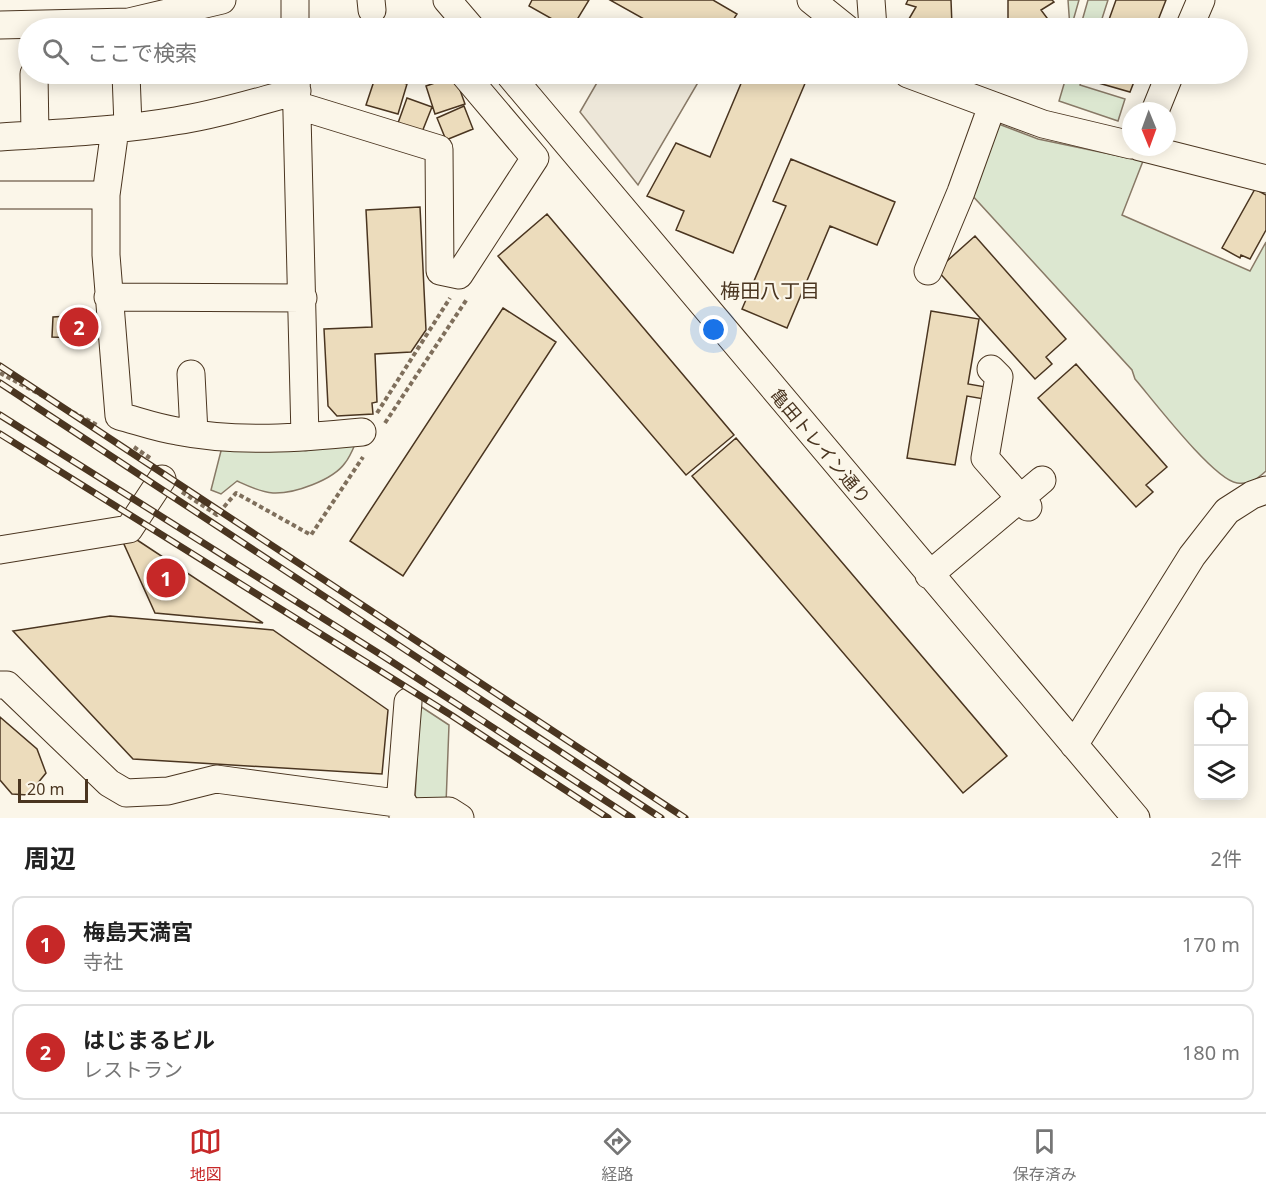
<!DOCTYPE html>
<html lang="ja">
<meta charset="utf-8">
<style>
:root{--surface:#fff;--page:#f2f2f2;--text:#222;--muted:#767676;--line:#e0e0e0;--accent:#c62828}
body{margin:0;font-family:"Noto Sans","Noto Sans JP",sans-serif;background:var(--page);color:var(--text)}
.controls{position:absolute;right:18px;bottom:18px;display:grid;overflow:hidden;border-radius:12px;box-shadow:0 3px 15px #0003}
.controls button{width:54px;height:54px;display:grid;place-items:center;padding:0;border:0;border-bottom:2px solid var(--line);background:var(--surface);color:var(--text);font:30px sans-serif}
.compass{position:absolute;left:1122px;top:102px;width:54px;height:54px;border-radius:50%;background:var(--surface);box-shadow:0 3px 15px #0003;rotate:179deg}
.scale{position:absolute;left:18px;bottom:15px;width:70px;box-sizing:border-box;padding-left:6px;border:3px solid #4a3520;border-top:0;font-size:16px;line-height:21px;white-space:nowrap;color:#4a3520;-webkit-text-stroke:4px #fbf6e9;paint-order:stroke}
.you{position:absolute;left:714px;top:330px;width:21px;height:21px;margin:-15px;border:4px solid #fff;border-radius:50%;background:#1a73e8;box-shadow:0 0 0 9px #1a73e833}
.badge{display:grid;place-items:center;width:39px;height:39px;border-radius:50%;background:var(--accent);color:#fff;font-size:20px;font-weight:700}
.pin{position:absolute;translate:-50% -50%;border:3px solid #fff;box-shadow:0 2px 6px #0006}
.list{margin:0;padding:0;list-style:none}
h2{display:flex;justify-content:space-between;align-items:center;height:78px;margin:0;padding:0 24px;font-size:26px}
h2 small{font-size:20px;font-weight:400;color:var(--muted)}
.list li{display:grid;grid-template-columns:39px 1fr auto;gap:18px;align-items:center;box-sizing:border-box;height:96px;margin:0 12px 12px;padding:0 12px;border:2px solid var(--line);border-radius:12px}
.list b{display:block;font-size:22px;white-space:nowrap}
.list p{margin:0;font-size:20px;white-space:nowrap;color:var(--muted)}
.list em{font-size:20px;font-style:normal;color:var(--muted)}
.icon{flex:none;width:33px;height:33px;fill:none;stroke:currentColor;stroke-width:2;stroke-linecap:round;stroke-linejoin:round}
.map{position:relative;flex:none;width:1266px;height:818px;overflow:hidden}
.search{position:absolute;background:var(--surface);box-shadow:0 3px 15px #0003;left:18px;right:18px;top:18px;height:66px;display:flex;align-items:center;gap:15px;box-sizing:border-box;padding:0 21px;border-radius:33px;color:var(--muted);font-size:22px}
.sheet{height:294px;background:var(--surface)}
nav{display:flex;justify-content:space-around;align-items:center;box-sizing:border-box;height:84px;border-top:2px solid var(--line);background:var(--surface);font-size:16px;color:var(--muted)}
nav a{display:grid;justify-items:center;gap:3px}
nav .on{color:var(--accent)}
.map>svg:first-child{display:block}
.green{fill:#dce7d0;stroke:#887966;stroke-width:1.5}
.parking{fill:#ede7d9;stroke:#887966;stroke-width:1.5}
.building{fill:#ecdcbc;stroke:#4a3520;stroke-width:1.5}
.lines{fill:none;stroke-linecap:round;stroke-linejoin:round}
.minor-casing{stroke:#4a3520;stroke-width:29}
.path{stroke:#7f6f5c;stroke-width:4;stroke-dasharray:4.5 3;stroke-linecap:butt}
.minor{stroke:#fbf6e9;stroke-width:27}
.rail-casing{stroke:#4a3520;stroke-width:7}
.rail{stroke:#fbf6e9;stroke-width:4.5;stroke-dasharray:14;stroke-linecap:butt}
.labels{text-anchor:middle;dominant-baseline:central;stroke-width:4.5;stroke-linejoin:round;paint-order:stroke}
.street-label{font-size:18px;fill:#4a3520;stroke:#fbf6e9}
.neighbourhood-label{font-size:20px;fill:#4a3520;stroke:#fbf6e9}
</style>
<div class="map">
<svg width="1266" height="818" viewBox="0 0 1266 818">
<rect width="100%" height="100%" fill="#fbf6e9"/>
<path class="green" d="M1068,0h11l-8,28h-1z
M1088,0h20l-9,28h-19z
M1067,74h16l-3,11 45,14 -7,22 -59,-20z
M996,123l42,16 105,22 -21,54 128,56 16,-29v229c-9,8 -16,14 -29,12 -24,-4 -84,-83 -102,-104l-3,-9 -162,-177z
M356,442c-3,7 -6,15 -11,21 -12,17 -51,31 -72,30 -13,-1 -25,-7 -36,-12l-16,13 -10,-4 11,-43z
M420,706l29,19 -3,79 -31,-5z"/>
<path class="parking" d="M602,74h101l-65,111 -58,-73z"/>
<path class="building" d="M532,0h57l-17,28h-4l-39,-22z
M610,0h103l24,14 -9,14h-68z
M908,0h43l1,26 -1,2h-36l-9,-4 10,-17 -10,-3z
M1008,0h44l2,2 -13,8 12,16 -5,2h-40z
M1116,0h50l-11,28h-49z
M745,74h64l-76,179 -57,-23 8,-19 -37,-15 29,-53 34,14z
M1091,74h46l-7,18 -42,-12z
M376,75l31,9 -9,30 -32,-9z
M455,76l10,28 -30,10 -9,-28z
M407,98l25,9 -10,25 -24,-9z
M464,106l9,23 -27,11 -9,-22z
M791,159l104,43 -18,43 -47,-19 -43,102 -45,-19 44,-103 -13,-5z
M1255,189l11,6v35l-16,29 -9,-4 -1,3 -18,-10z
M420,207l6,123 -15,22 -36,2 2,48 -5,1 1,11 -36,2 -9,-10 -4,-77 48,-2 -6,-117z
M547,214l187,221 -48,40 -188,-219z
M975,236l91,103 -20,18 6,7 -17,15 -98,-109z
M503,308l53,34 -153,234 -53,-35z
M931,311l48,8 -11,65 18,3 -2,12 -17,-3 -12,69 -48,-7z
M105,314l1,25 -54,-2 1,-20z
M1076,364l91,103 -21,18 7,7 -17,15 -98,-109z
M736,438l271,318 -44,37 -271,-317z
M128,534l135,89 -108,-10 -32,-71z
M110,616l163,14 115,80 -6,64 -249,-15 -120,-128z
M0,717l37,32 9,24 -18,22 -16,-1 -12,-14z"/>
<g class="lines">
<g class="minor-casing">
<path id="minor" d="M295,0v28
M371,0l1,10
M447,0l24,28
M811,0l35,28
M871,0l2,28
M0,25l129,-3 93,-22
M1189,28l12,-28
M34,74l1,61
M126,74l2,52
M296,74l9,363
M509,74l627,744
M908,74l135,50 88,21
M296,105l143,44 1,122 19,4 76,-117 -71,-84
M1155,111l15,-37
M115,129l-9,66v60l13,161c19,5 38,12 58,15 60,12 124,7 185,1
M0,137c58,-4 117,-6 175,-16 41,-6 81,-19 122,-30
M1140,147l126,32
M0,195h106
M928,271l33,-79 31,-86
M108,297l195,1
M991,369l8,8 -14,81 43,49
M191,374l3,59
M0,550l129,-21 33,-50
M929,575l113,-95
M0,685h7l102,98 17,10 42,-2 48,-12 188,25 -1,14
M1074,745l118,-189 35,-45 25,-16 14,-5
M400,804l8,-102
M403,812l46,-1 11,7"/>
</g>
<path class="path" d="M0,373l97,52
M377,413l73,-115
M385,423l82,-124
M134,447l16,11
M182,492l35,23 19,-22 75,42 52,-78"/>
<use href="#minor" class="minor"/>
<g class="rail-casing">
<path id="rail" d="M0,366l685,452
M0,383l661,435
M0,415l383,241 249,162
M0,434l451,281 157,103"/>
</g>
<use href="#rail" class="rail"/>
</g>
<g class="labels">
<g class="street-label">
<text transform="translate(821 446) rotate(50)">亀田トレイン通り</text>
</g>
<g class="neighbourhood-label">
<text x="770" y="290">梅田八丁目</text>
</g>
</g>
</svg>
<div class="controls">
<button><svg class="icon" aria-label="locate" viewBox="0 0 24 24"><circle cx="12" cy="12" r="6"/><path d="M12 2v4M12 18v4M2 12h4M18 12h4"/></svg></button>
<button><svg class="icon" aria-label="layers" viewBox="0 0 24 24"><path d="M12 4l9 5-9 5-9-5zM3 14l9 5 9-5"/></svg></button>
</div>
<svg class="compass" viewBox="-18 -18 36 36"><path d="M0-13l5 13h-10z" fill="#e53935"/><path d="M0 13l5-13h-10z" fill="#767676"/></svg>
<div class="scale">20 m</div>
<div class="you"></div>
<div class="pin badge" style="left:166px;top:578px">1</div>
<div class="pin badge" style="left:79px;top:327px">2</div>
<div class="search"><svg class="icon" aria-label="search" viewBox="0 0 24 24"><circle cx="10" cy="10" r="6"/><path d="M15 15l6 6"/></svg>ここで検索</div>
</div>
<section class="sheet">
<h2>周辺<small>2件</small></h2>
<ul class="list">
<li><span class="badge">1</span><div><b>梅島天満宮</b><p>寺社</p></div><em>170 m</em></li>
<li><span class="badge">2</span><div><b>はじまるビル</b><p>レストラン</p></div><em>180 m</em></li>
</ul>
</section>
<nav>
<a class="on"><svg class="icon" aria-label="map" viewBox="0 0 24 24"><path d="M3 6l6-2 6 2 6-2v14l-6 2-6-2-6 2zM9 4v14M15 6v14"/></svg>地図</a>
<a><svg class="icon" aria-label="directions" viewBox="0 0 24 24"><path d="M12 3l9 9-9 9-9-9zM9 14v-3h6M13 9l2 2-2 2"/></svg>経路</a>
<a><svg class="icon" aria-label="saved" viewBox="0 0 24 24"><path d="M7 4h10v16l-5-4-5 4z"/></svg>保存済み</a>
</nav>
